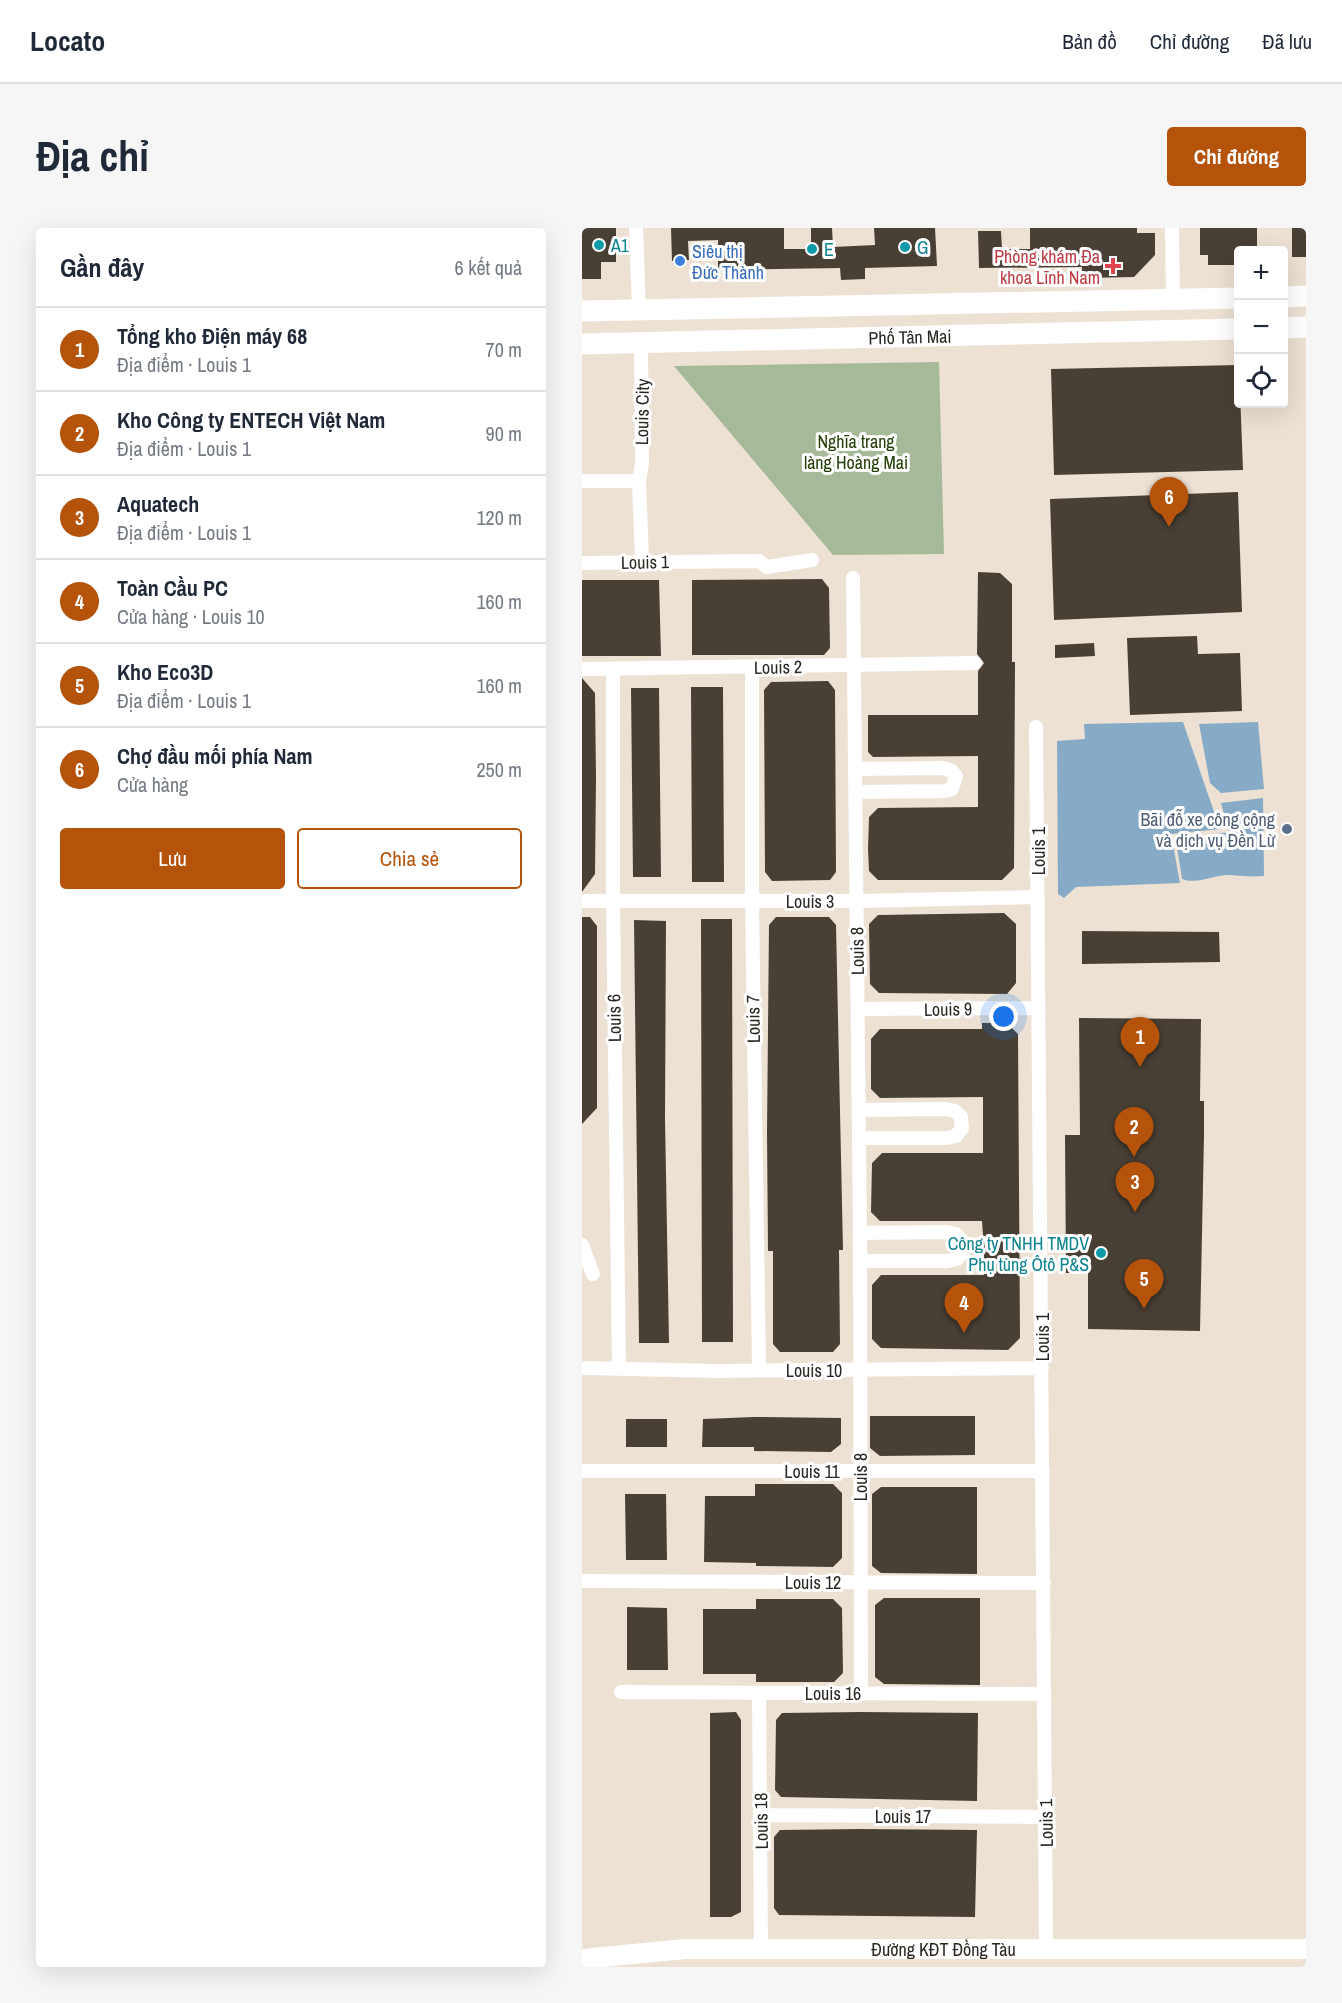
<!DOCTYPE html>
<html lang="vi">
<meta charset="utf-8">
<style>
:root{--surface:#fff;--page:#f6f6f7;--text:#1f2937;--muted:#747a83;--line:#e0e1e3;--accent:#b45309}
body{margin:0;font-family:"Archivo Narrow",sans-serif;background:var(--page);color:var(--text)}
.controls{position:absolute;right:18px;top:18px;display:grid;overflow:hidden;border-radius:6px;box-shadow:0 6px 24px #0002}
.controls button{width:54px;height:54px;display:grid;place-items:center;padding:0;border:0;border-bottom:2px solid var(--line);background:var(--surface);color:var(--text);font:30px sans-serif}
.you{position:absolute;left:422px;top:789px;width:21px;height:21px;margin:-15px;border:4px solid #fff;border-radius:50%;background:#1a73e8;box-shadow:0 0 0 9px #1a73e833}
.badge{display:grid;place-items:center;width:39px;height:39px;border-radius:50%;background:var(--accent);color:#fff;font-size:20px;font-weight:700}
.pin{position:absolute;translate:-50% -50px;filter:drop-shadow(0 2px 3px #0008)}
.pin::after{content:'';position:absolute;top:32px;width:21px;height:18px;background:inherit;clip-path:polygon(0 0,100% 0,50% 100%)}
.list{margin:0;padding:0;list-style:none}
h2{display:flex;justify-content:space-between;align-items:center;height:78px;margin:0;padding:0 24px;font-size:26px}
h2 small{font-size:20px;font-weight:400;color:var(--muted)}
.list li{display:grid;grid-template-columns:39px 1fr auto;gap:18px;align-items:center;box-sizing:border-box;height:84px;padding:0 24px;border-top:2px solid var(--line)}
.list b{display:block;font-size:22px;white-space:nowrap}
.list p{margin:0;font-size:20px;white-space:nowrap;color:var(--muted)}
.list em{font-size:20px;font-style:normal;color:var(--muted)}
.actions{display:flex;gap:12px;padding:18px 24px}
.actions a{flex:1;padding:14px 0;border:2px solid var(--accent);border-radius:6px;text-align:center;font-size:21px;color:var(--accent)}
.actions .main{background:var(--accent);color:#fff}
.icon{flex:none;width:33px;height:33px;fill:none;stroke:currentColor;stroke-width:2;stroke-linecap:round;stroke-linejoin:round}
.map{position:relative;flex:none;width:724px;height:1739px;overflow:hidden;border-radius:6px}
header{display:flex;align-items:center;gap:36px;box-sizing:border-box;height:84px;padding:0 30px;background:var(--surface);border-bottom:2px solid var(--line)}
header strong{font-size:28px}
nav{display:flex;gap:33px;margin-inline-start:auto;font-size:21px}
.intro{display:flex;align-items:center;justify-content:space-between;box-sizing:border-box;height:144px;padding:0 36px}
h1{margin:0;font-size:42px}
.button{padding:15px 27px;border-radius:6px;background:var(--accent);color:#fff;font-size:21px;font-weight:700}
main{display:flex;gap:36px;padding:0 36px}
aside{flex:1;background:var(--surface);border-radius:6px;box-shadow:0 6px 24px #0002}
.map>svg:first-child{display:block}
.green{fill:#a6b999}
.water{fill:#87aac7}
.building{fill:#494035}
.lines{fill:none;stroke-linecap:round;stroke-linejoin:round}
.minor{stroke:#fff;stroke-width:14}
.secondary{stroke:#fff;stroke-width:20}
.primary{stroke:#fff;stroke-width:21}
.culture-dot{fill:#0f9aa8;stroke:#fff;stroke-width:2}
.shop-dot{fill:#3f7fe0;stroke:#fff;stroke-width:2}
.health-dot{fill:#e0444e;stroke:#fff;stroke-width:2}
.service-dot{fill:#5c6f8a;stroke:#fff;stroke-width:2}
.labels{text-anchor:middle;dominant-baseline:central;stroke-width:6;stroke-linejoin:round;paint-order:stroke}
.culture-label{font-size:18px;fill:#0d838f;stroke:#fff;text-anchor:start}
.shop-label{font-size:18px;fill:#366cbe;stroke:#fff;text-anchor:start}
.health-label{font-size:18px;fill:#be3a42;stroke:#fff;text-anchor:end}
.street-label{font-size:18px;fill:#2a2621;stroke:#fff}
.park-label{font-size:18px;fill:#223f06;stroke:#fff}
.service-label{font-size:18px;fill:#4e5e75;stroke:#fff;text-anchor:end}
</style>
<header>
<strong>Locato</strong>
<nav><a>Bản đồ</a><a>Chỉ đường</a><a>Đã lưu</a></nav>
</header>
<div class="intro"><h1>Địa chỉ</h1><a class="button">Chỉ đường</a></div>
<main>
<aside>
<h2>Gần đây<small>6 kết quả</small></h2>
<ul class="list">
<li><span class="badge">1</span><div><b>Tổng kho Điện máy 68</b><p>Địa điểm · Louis 1</p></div><em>70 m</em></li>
<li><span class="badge">2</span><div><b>Kho Công ty ENTECH Việt Nam</b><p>Địa điểm · Louis 1</p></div><em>90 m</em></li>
<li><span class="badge">3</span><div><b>Aquatech</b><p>Địa điểm · Louis 1</p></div><em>120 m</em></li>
<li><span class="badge">4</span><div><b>Toàn Cầu PC</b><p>Cửa hàng · Louis 10</p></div><em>160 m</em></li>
<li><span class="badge">5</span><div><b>Kho Eco3D</b><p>Địa điểm · Louis 1</p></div><em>160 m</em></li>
<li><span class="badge">6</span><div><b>Chợ đầu mối phía Nam</b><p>Cửa hàng</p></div><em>250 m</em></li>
</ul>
<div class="actions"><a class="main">Lưu</a><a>Chia sẻ</a></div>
</aside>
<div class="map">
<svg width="724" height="1739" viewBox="0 0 724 1739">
<rect width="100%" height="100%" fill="#ece1d3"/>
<path class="green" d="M357,134l5,192 -111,1 -159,-189z"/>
<path class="water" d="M601,494l37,107 -49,5 9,49 -104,4 -12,11 -6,-4 -1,-153 28,-2 -1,-15z
M676,494l6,67 -43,4 -11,-10 -11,-59z
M681,570l1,78c-12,1 -22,0 -34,-1 -15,-1 -32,10 -48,4l-6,-38 53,-9 -8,-29z"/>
<path class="building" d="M0,0h34v34h-15v17h-19z
M89,0h113v21h27v-21h21l1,19 42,-2 -1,-17h61l2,38 -72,2v11l-24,1 -1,-12 -122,2v-30l-30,1 1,19 -17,1z
M448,0h107v5h18v22l-21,22 -52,1v-11l-103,1 -1,-37h23l1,18h28z
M618,0h57v22h-18v15h-31v-10h-8z
M710,0h14v29h-14z
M657,137l4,105 -189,5 -3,-106z
M656,264l4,120 -188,8 -4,-121z
M396,344l22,1 12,11v78h3l-1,206 -12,12h-124l-9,-9 -1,-22 1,-32 9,-9 100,-1v-51l-105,1 -5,-5v-37h110v-44l6,-8 -7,-9z
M240,351l7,9 1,60 -6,7h-132v-75z
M0,352h77l2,76h-79z
M615,408l1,18 42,-1 2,58 -112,4 -3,-77z
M512,415l1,13 -40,2v-13z
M0,450l13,15 1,85 -1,96 -13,18z
M246,453l7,9 1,182 -6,8 -58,1 -7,-9 -1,-182 7,-8z
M109,459h32l1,195h-32z
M49,460h28l2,189h-28z
M422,685l12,11v59l-9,11 -128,-1 -9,-9 -1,-60 9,-9z
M0,689h8l7,9v182l-15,16z
M194,689h53l7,8 7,325h-4l1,94 -7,8h-53l-7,-8v-93h-5l-1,-119 2,-207z
M119,691h31l1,423h-31z
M52,692l32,1 -1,197 4,225h-30z
M500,703l137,1 1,30 -138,2z
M497,790l122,1 -1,82h4v35l-4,195 -112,-2v-56h-22l-1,-138h15z
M400,795h25l11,11 2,304 -12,12 -127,-2 -9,-9v-54l9,-10h103v-26l-2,-28h-102l-9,-9 1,-49 10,-10h101v-56l-103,1 -9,-9v-50l9,-10h102z
M288,1188h105v39l-95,1 -10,-8z
M172,1189l87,1v26l-10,8 -77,-1v-4h-52l1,-28z
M44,1191h41v28h-41z
M173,1256h78l9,9v65l-9,9 -77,-1v-3l-52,-1 1,-66h50z
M299,1259h96v87l-96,-1 -9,-7v-72z
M43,1266h41l1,66h-41z
M302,1370h96v87l-96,-1 -9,-7v-72z
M174,1371h77l9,9 1,65 -9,9h-78v-8h-53v-65h53z
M45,1379l40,1 1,62h-41z
M154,1484l5,8v192l-10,5h-21v-204z
M279,1484l117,1 -1,88 -196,-4 -6,-7 1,-70 6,-7z
M278,1601l117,1 -2,87 -196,-2 -5,-7v-71l6,-7z"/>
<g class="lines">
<path class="minor" d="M54,0l3,82
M590,0l1,71
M59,115l1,120 -3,18 3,81
M0,253h57
M0,335l177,-2 8,6 45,-7
M271,350l7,655 1,461
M170,439v234l7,469
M0,441l393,-6
M31,441v232l6,467
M454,499l10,1220
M274,541l87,-1 9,3 4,5 -4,13 -7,2 -89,1
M0,673h275l181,-4
M276,781l181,-1
M277,882l87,-1 9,2 6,6 1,11 -6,8 -9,2h-88
M278,1005l87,-1 9,2 6,7 1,10 -6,8 -9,2h-88
M0,1017l11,29
M4,1140l129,3 327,-3
M0,1243h461
M0,1353l462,2
M39,1464l423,2
M177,1465l2,255
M179,1587l285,2"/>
<path class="secondary" id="s1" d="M0,1731l103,-10h621"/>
<g class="primary">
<path d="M702,69l22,-1"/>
<path d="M0,83l656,-13"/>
<path d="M702,100l22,-1"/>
<path id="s2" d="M0,116l656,-15"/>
</g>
</g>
<g class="culture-dot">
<circle cx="17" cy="17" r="6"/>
<circle cx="323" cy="19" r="6"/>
<circle cx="230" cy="21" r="6"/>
<circle cx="519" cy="1025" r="6"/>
</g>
<circle class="shop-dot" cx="98" cy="33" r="6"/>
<path class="health-dot" d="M528 29h6v6h6v6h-6v6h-6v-6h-6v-6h6z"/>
<circle class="service-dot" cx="705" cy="601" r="6"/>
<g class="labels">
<g class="culture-label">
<text x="29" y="17">A1</text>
<text x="335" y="19">G</text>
<text x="242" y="21">E</text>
<text x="507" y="1015" text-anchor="end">Công ty TNHH TMDV<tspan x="507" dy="21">Phụ tùng Ôtô P&amp;S</tspan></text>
</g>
<g class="shop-label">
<text x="110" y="23">Siêu thị<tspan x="110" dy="21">Đức Thành</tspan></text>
</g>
<g class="health-label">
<text x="518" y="28">Phòng khám Đa<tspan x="518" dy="21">khoa Lĩnh Nam</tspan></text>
</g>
<g class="street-label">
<text stroke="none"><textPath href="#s2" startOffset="328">Phố Tân Mai</textPath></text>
<text transform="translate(60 184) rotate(-89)">Louis City</text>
<text transform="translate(63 334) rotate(-1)">Louis 1</text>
<text transform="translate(196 439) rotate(-1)">Louis 2</text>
<text transform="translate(456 623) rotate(-90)">Louis 1</text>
<text x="228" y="673">Louis 3</text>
<text transform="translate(275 723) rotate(-91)">Louis 8</text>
<text transform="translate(366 781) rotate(-1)">Louis 9</text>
<text transform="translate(32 790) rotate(-91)">Louis 6</text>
<text transform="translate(171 791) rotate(-91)">Louis 7</text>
<text transform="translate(460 1109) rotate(-90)">Louis 1</text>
<text x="232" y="1142">Louis 10</text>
<text x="230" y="1243">Louis 11</text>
<text transform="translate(278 1249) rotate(-90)">Louis 8</text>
<text x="231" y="1354">Louis 12</text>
<text x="251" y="1465">Louis 16</text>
<text x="321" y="1588">Louis 17</text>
<text transform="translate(179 1593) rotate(-91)">Louis 18</text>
<text transform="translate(464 1595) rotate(-91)">Louis 1</text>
<text stroke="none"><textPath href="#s1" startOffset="362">Đường KĐT Đồng Tàu</textPath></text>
</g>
<g class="park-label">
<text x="274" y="213">Nghĩa trang<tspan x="274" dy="21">làng Hoàng Mai</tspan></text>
</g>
<g class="service-label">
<text x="693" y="591">Bãi đỗ xe công cộng<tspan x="693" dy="21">và dịch vụ Đền Lừ</tspan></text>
</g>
</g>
</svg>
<div class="controls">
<button>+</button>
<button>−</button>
<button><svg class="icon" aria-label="locate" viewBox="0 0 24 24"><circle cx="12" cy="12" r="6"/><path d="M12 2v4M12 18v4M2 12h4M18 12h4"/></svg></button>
</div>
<div class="you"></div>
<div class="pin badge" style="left:558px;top:839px">1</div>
<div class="pin badge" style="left:552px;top:929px">2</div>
<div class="pin badge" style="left:553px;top:984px">3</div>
<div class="pin badge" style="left:382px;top:1105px">4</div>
<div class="pin badge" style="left:562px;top:1081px">5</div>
<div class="pin badge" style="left:587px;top:299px">6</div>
</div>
</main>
